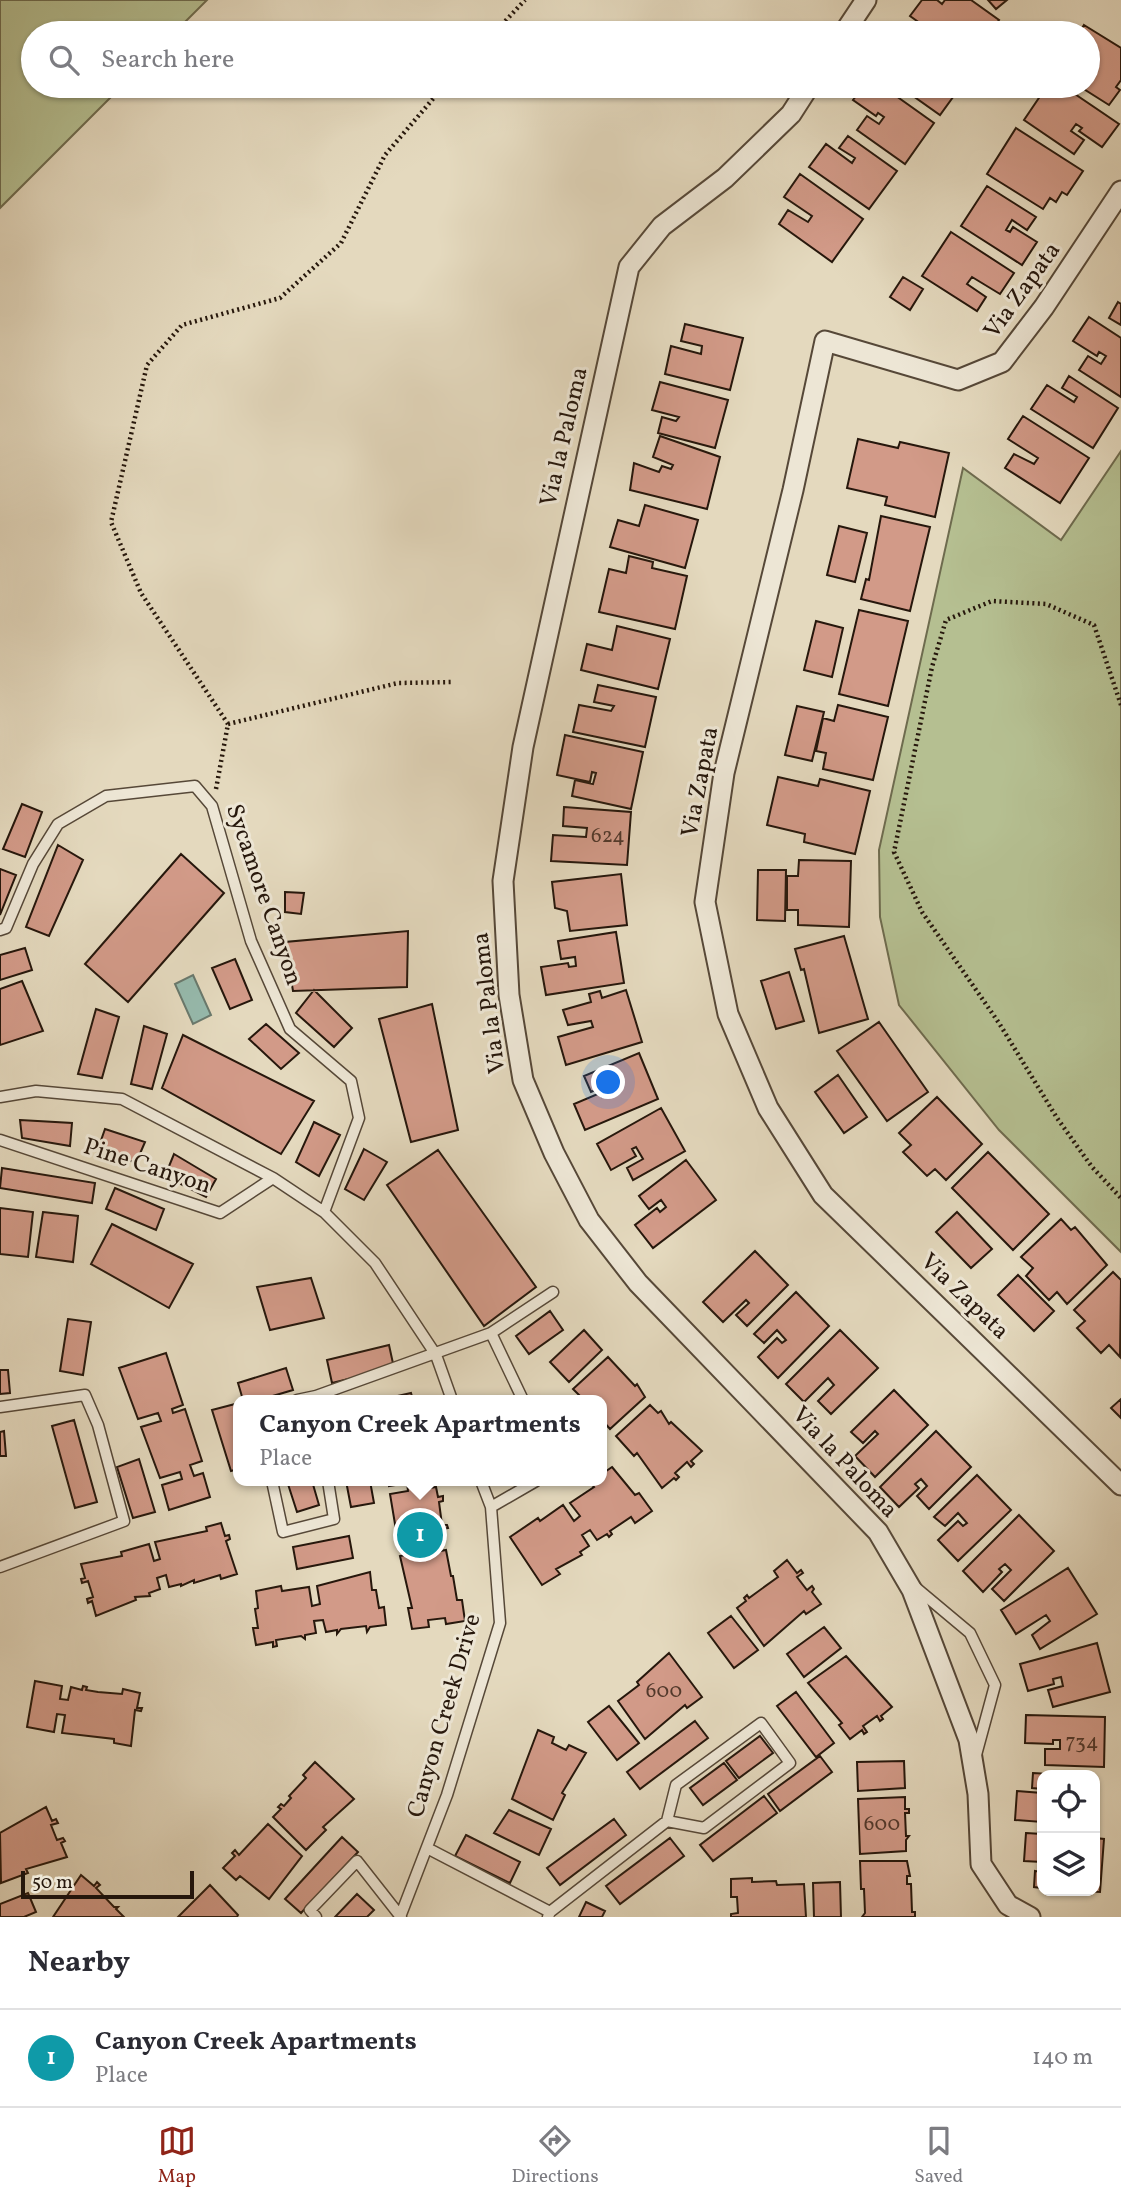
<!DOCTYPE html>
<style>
:root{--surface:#fff;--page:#f7f7f7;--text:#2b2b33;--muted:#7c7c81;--line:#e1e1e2;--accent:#8f2418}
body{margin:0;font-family:Vollkorn,serif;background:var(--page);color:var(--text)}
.controls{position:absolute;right:21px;bottom:21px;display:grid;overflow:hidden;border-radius:14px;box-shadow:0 2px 5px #0004}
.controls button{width:63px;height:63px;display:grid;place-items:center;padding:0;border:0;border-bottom:2px solid var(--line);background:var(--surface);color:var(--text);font:35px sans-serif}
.scale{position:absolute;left:21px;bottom:18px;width:173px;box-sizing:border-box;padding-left:7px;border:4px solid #26170c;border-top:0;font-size:19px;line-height:24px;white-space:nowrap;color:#26170c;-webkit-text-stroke:5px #ede6d5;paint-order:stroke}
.you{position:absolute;left:609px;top:1083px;width:24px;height:24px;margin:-18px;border:5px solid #fff;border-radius:50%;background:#1a73e8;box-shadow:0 0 0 10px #1a73e833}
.badge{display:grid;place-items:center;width:46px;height:46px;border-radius:50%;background:var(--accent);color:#fff;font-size:23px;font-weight:700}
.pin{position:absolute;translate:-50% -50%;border:4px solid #fff;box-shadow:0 2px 7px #0006}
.popup{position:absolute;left:233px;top:1395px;width:374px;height:91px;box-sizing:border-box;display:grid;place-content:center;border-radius:14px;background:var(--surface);filter:drop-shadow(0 2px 5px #0005);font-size:23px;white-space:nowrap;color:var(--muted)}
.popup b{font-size:26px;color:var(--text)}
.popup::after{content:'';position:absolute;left:50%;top:100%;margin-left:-14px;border:14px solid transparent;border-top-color:var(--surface)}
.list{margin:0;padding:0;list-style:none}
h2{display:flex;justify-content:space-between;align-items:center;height:91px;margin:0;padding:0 28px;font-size:30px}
h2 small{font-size:23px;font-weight:400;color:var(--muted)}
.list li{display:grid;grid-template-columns:46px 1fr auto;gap:21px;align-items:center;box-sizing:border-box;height:98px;padding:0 28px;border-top:2px solid var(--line)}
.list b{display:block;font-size:26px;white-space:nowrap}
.list p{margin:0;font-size:23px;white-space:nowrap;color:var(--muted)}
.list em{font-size:23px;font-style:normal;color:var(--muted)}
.icon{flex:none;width:38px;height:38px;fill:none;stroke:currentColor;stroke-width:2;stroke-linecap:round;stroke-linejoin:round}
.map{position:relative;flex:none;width:1121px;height:1917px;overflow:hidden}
.search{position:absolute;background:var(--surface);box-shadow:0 2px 5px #0004;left:21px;right:21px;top:21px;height:77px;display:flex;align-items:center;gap:18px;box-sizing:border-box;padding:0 24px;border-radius:38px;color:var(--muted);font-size:26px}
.sheet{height:189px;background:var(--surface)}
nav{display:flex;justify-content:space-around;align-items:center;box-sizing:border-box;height:98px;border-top:2px solid var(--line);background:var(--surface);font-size:19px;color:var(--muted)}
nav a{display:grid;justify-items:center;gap:4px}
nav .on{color:var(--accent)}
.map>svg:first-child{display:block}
.green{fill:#b5bf91;stroke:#6e6b4e;stroke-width:2}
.water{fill:#96baad;stroke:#69796d;stroke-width:2}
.building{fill:#d29a88;stroke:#26170c;stroke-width:2}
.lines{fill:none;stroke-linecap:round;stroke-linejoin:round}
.service-casing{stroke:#564838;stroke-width:13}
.minor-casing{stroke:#564838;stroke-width:23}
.path{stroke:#26170c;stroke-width:4.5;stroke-dasharray:2 3.5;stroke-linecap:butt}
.service{stroke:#ede6d5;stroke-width:10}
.minor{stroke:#ede6d5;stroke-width:19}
.labels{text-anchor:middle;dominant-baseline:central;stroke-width:6;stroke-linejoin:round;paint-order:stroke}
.number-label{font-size:21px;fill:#51382b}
.street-label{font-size:24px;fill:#26170c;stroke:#ede6d5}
</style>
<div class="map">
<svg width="1121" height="1917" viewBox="0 0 1121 1917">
<rect width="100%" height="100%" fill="#e4d9be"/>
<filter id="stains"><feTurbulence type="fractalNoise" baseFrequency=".00286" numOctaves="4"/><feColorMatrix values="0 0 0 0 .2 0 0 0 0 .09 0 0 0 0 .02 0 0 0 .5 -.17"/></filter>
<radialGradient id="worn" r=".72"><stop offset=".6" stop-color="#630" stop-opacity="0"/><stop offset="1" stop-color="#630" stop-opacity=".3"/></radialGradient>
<path class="green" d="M0,0h207l-33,33h-141v53h89l-122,122z
M1121,451v801l-122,-122 -100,-125 -19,-88 -1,-67 84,-382 98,72z"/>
<path class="water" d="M193,975l18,40 -18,9 -18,-40z"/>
<path class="building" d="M922,0h15l5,4 3,-4h26l28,20 -10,13h-55l-24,-17z
M988,0h19l-11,9z
M1084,25l37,23v32l-5,7 4,3 -11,15 -30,-19h9v-53h-9z
M908,27l9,6h-14z
M864,86h18l52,37 -29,41 -48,-34 10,-14 12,8 5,-7 -6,-4 -2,3 -23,-16z
M899,86h62l-21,29z
M1047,86h16l56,38 -17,23 -23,-16 3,-3 -6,-4 -5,7 13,9 -10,14 -50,-34z
M1016,128l67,43 -16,24 -5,-3 -6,10 -6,-4 -7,11 -56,-35z
M848,136l49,35 -28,38 -60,-42 17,-23 26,19 3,-5 -16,-10z
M800,174l63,45 -31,43 -53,-38 9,-14 20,12 4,-6 -28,-19z
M987,186l49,31 -9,13 -15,-10 -6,10 4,2 3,-5 24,15 -15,23 -61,-39z
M951,232l63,41 -14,21 -28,-17 -5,7 19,13 -9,14 -55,-35z
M903,277l20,12 -13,21 -20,-13z
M1118,302l3,2v21l-12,-7z
M1089,317l32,21v59l-42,-27 9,-14 13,8 5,-8 -7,-4 -2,4 -24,-15z
M685,324l58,14 -13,52 -65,-16 6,-28 30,8 1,-8 -21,-5z
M1069,376l49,32 -25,40 -62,-39 16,-24 27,17 3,-5 -15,-9z
M660,382l68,18 -13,48 -57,-15 4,-16 14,4 3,-4 -27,-7z
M1023,416l66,42 -29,45 -55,-35 9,-14 20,10 4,-6 -30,-19z
M660,436l60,21 -13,52 -77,-19 4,-27 25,9 3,-6 9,3 2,-4 -20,-8z
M858,439l40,9 2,-6 49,11 -14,64 -50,-12 2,-8 -40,-9z
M645,505l53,15 -13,48 -75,-21 8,-27 21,6z
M881,516l49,11 -20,84 -49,-12 5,-20 3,1z
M839,526l28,7 -12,49 -28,-7z
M629,556l24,6 -1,6 35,8 -12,53 -76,-17 10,-43 17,4z
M859,610l49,11 -20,85 -49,-12z
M816,621l27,7 -11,49 -28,-7z
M617,626l53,13 -12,50 -77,-19 6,-26 25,6z
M598,685l58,12 -11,50 -72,-15 6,-27 32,6 3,-5 -20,-4z
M838,705l50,12 -15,63 -50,-11 3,-16 -10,-2 7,-33 11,3z
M797,706l27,6 -12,49 -27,-6z
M565,735l78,17 -12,57 -59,-13 3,-16 18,4 3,-11 -4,-1 -2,10 -33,-7z
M778,777l40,9 2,-7 50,12 -15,63 -51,-12 1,-8 -38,-9z
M22,804l20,8 -17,45 -22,-8z
M564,807l67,5 -4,53 -76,-4 2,-26 33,2 1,-9 -24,-2z
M58,845l25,15 -34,76 -23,-9z
M181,854l43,39 -96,109 -43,-38z
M799,860l52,1 -2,66 -51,-2v-15h-11v-34h11z
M0,869l16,6 -16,40z
M758,870h28l-1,51 -28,-1z
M621,874l6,51 -57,6 -3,-20 -12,-3 -3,-26z
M285,892l19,1 -3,21 -16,-2z
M408,931l-1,56 -114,4 -8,-49z
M616,932l8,51 -78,12 -5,-28 27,-4 1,4 7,-1 -1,-9 -14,2 -3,-18z
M844,936l24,83 -49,14 -15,-64 -3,1 -6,-21z
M25,948l7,22 -32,10v-25z
M235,959l17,41 -22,9 -18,-41z
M789,972l15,49 -28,8 -15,-48z
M22,981l21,50 -43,14v-56z
M314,990l38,38 -18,19 -38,-34z
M626,990l16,52 -76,23 -8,-28 35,-10 -2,-6 -23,4 -5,-15 28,-8 -2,-8 11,-3 2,7z
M432,1004l26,126 -47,12 -32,-123z
M96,1009l23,8 -17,61 -24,-4z
M879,1022l49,70 -41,29 -50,-70z
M266,1024l33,29 -18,16 -32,-30z
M144,1026l23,8 -15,55 -21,-5z
M183,1035l131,66 -33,53 -119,-66z
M639,1053l19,46 -73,31 -11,-26 26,-11 2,4 6,-3 -3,-8 -14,6 -7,-16z
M838,1075l29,42 -23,16 -29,-41z
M937,1097l45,47 -36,36 -11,-11 -8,7 -24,-24 8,-7 -12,-12z
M661,1108l24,43 -52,29 -6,-12 16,-9 -7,-12 -4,2 4,7 -25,14 -14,-26z
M20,1120l52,3 -2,23 -48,-8z
M314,1122l26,13 -21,41 -23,-14z
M105,1129l40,13 -9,21 -38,-14z
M364,1149l23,13 -23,38 -19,-11z
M438,1150l98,137 -52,39 -97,-141z
M988,1152l61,62 -36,36 -61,-62z
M174,1154l42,25 -10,18 -41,-21z
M686,1160l30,40 -63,48 -18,-23 22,-17 3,4 6,-5 -5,-7 -12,9 -10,-13z
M2,1168l93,15 -3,20 -92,-15z
M115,1188l49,21 -8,21 -50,-21z
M0,1208l33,4 -5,45 -28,-3z
M43,1212l35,4 -5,46 -37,-5z
M957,1212l35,37 -21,19 -35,-36z
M1061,1219l10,11 4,-3 32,38 -40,39 -10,-12 -8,8 -23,-24 7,-8 -12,-11z
M112,1224l81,40 -24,44 -78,-44z
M755,1251l33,34 -41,41 -11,-11 13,-12 -3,-3 -23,22 -20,-20z
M1113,1272l8,8 -1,77 -11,-12 -8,8 -24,-25 8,-7 -11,-11z
M1018,1275l36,36 -20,20 -36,-36z
M311,1278l13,40 -54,12 -13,-43z
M796,1292l33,34 -51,52 -20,-21 19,-19 5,5 4,-3 -9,-10 -13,13 -10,-9z
M550,1311l13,19 -34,24 -13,-18z
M68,1319l23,3 -8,53 -23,-4z
M584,1330l18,20 -33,32 -19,-20z
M840,1330l38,38 -47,46 -13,-13 16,-16 -6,-7 -24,24 -18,-18z
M389,1345l5,23 -62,15 -5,-23z
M166,1353l17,52 -11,4 1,4 12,-4 17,52 -12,4 4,11 9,-3 7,24 -41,13 -7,-25 20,-6 -2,-7 -20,6 -19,-51 20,-6 -3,-8 -20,6 -19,-51z
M608,1357l27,29 2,-2 8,13 -35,32 -8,-9v-20h-18l-11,-11z
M286,1368l7,22 -34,10h-16l-5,-17z
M0,1370h8l2,23 -10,1z
M894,1390l34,35 -53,52 -20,-21 23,-22 -3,-3 -12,12 -12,-11z
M411,1393l2,7h5h-38z
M1121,1399v19l-10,-10z
M235,1404l3,11v54l-7,2 -19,-61z
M650,1405l8,8 3,-2 8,13 2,-2 31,29 -11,10 3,3 -3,3 -4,-5 -12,11 4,4 -3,3 -2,-2 -12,10 -25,-35 -3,3 -18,-20z
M74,1420l23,82 -22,6 -23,-82z
M4,1431l2,25h-6v-24z
M936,1431l35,36 -42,42 -12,-13 10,-10 -6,-7 -6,5 4,4 -20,19 -19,-20z
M139,1459l16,53 -22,6 -16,-51z
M612,1467l23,28 4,-2 13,18 -17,12 -4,-6 -21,14 2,3 -3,3 -2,-3 -10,6 -7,-10 -8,5 7,11 -9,6 2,3 -26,14 4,5 -18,11 -32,-48 28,-19 2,3 23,-16 11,16 6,-5 -10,-13 24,-16 -4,-5 12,-1v-7z
M977,1475l34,35 -53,51 -20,-21 20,-19 5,5 4,-3 -9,-10 -13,13 -11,-9z
M287,1481h25l7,24 -22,7z
M346,1481h24l4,22 -23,4z
M388,1481h34l1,8 13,-2 2,10 5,-1v5l-4,1 3,23h5l1,3 -5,1 2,11 -13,3 2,9 12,-2 5,26h2l4,24h5l3,21 -19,3 -1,-6 -17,2 1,7 -17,2 -4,-21h4l-12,-52 18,-3 -1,-7 -18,2 -9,-54 18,-3 -1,-8 -18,3z
M1019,1515l35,36 -50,50 -12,-12 19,-19 -6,-6 -6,5 3,3 -19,20 -20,-21z
M221,1523l4,13 4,-1 1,4 -4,2 11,33 -16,5 -1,-4 -26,8v-3l-13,6v-2l-12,3 -3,-12 -9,3 3,11 -11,4 1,3 -15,1 1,3 -40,16 -4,-15 -4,2 -1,-4 6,-2 -5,-16 -6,2 -1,-4 4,-1 -4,-14 41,-8 -1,-4 28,-8 5,17 6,-2 -5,-17 52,-11 -1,-4z
M349,1536l4,22 -56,11 -4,-22z
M787,1560l10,13 4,-3 2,3 -6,4 10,13 5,-4 2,3 -2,3 9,12 -15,10 -2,-3 -40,35 -27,-38 9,-7 -2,-3 3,-3 2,3 29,-21 -4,-6z
M1068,1568l29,46 -57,35 -8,-14 18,-14 -4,-6 -30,19 -15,-24z
M370,1572l2,18h4l3,18 5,-1 2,18 -16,2 -3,5 -1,-6 -25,3 -4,5v-4l-11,2 -3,-12 -9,1 2,12 -11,2v4l-4,-3 -25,4 1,6 -4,1v-5l-17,3 -3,-17h5l-3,-19 3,-1 -2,-17 25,-5 1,5 27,-4 3,19 8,-2 -3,-18z
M731,1616l27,34 -24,18 -26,-35z
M824,1627l17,21 -37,29 -17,-23z
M1097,1643l13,49 -57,15 -5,-17 15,-4 -2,-9 -8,2 1,5 -26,7 -8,-27z
M669,1653l33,44 -15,11 -2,-3 -40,34 -27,-38 21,-16 -2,-3z
M846,1656l46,51 -11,9 2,3 -3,2 -3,-5 -14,10 4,6 -3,2 -2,-4 -12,9 -11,-14 3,-2 -34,-40z
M35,1681l27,5 -2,13 8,1 3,-13 11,3 1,-4 4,1 -1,3 12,2 24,2 1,-5 17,4 -3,15h5l-1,3 -6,-1 -4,36 -17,-3v-4l-52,-6 3,-18 -8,-1 -3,18 -27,-5z
M796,1692l38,51 -18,14 -39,-51z
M609,1706l30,37 -22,17 -29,-38z
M1026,1715l79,2 -1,50 -59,-2v-16h15v-9h-7v4l-28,-1z
M695,1721l13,17 -68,51 -13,-17z
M538,1730l16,7 -2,6 14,7 3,-5 17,8 -24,40 3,2 -12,25 -41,-21z
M760,1736l13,17 -34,25 -13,-17z
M820,1756l12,16 -52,39 -12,-17z
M904,1761l1,27 -47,3 -1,-29z
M315,1762l39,37 -31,28 3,3 -20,20 -33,-33 8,-8 -3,-2 3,-3 3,2 7,-8 -2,-2 17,-18 -3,-3z
M724,1763l13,17 -34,25 -13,-17z
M1033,1773l33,2h-24v14l-10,-1z
M1017,1791l25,2v29l-27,-2z
M764,1796l13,17 -64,48 -13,-16z
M905,1797v12h4v4h-4l1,23h3l-3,4v11l-46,3 -2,-55z
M46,1807l6,14 4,-2 2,4 -7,2 6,15 6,-2 2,3 -4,2 6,14 -41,12 2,4 -27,10 -1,-50z
M509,1810l42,19 -12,26 -45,-22z
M614,1819l12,16 -66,50 -13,-17z
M268,1824l34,32 -33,43 -29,-23 -4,4 -13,-12 12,-12 -3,-3 3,-3 4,5z
M1026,1833l16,1v28l-18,-1z
M466,1835l54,27 -10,21 -55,-27z
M342,1837l16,15 -57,61 -16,-14z
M670,1838l14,18 -64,48 -14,-18z
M1095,1838l9,1 -4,53 -17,-1h12z
M860,1861h47l3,15h-3v8h4l1,28h3v5h-53l3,-4 -1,-24h-3z
M1035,1871l7,1v16l-8,-1z
M81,1875l13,11 3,-4 3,3 -4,3 18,19h4l-2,2 8,8h-71z
M752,1878v4l24,-1 1,4 27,-1 2,33h-75v-3l7,-1 -1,-16h-6v-18z
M840,1882l1,35h-27l-1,-34z
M210,1885l28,30 -1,2h-59z
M28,1893l8,19 -12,5h-24v-13z
M357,1894l17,16 -7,7h-32z
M586,1902l19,9 -3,6h-23z"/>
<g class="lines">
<g class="service-casing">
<path id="service" d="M0,930l6,-2 27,-64 25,-40 48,-28 89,-10 17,20 39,135 39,88 61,52 8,37 -35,94
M0,1097l36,-6 86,8 151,79 51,34 51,51 61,92 16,45
M0,1140l220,73 53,-35
M491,1333l32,67
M316,1396l175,-63 62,-41
M297,1400l19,-4 1,4
M0,1407l85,-12 13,30 26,96 -124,46
M272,1481l11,51 51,-13 -6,-38
M491,1507l45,-26
M915,1587l55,46 25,52 -19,70
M761,1723l29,40 -86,65 -37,-7 9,-36z
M427,1848l123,64
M316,1917l-6,-7 47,-49 44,56
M400,1917l47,-122 53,-172 -9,-116 -10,-26
M548,1917l2,-5 117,-91"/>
</g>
<g class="minor-casing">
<path id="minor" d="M844,33l22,-33
M809,86l-18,28 -66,64 -63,48 -33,41 -106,480 -20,134 6,114 14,85 31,73 35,67 49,63 240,249 34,58 57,150 9,54 3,70 27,41 22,12
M1121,191l-77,116 -42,55 -44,18 -133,-39 -32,149 -69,283 -19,129 23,112 40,94 55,87 298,290"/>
</g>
<path class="path" d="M494,33l31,-33
M1121,705l-27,-80 -48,-21 -54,-3 -46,19 -14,47 -38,185 28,60 77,111 58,95 35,49 29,31
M228,724l170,-41 56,-1
M216,789l12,-65 -87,-131 -30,-71 36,-157 35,-40 98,-27 61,-55 44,-88 59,-69"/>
<use href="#service" class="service"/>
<use href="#minor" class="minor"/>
</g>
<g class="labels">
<g class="number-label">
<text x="608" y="836">624</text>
<text x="664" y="1691">600</text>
<text x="1082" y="1742">734</text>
<text x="882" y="1824">600</text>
</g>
<g class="street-label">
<text transform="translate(1023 291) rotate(-54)">Via Zapata</text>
<text transform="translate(565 437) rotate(-77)">Via la Paloma</text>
<text transform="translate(701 782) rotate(-79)">Via Zapata</text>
<text transform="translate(263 895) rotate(71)">Sycamore Canyon</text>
<text transform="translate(490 1003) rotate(-97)">Via la Paloma</text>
<text transform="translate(147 1167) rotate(18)">Pine Canyon</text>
<text transform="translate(964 1297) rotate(44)">Via Zapata</text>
<text transform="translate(844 1463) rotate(47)">Via la Paloma</text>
<text transform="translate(445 1716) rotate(-74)">Canyon Creek Drive</text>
</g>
</g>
<rect width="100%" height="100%" filter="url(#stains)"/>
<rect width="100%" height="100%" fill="url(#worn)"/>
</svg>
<div class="controls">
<button><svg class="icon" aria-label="locate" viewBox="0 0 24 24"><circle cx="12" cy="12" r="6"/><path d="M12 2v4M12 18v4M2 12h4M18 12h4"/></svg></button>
<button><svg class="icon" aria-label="layers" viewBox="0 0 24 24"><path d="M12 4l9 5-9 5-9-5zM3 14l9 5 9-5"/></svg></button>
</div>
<div class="scale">50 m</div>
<div class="you"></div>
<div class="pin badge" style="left:420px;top:1535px;background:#0f9aa8">1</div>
<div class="popup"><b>Canyon Creek Apartments</b>Place</div>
<div class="search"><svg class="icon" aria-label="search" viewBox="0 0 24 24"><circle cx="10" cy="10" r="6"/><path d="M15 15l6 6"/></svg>Search here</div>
</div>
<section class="sheet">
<h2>Nearby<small></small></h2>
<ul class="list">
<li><span class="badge" style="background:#0f9aa8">1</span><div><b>Canyon Creek Apartments</b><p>Place</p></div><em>140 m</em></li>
</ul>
</section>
<nav>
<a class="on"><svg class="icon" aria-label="map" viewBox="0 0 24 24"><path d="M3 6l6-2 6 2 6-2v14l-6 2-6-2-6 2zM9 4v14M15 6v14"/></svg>Map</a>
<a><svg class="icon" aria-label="directions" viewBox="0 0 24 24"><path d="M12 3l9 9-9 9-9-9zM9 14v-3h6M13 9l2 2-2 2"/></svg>Directions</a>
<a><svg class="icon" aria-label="saved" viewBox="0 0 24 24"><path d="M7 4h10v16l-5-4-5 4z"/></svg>Saved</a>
</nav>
